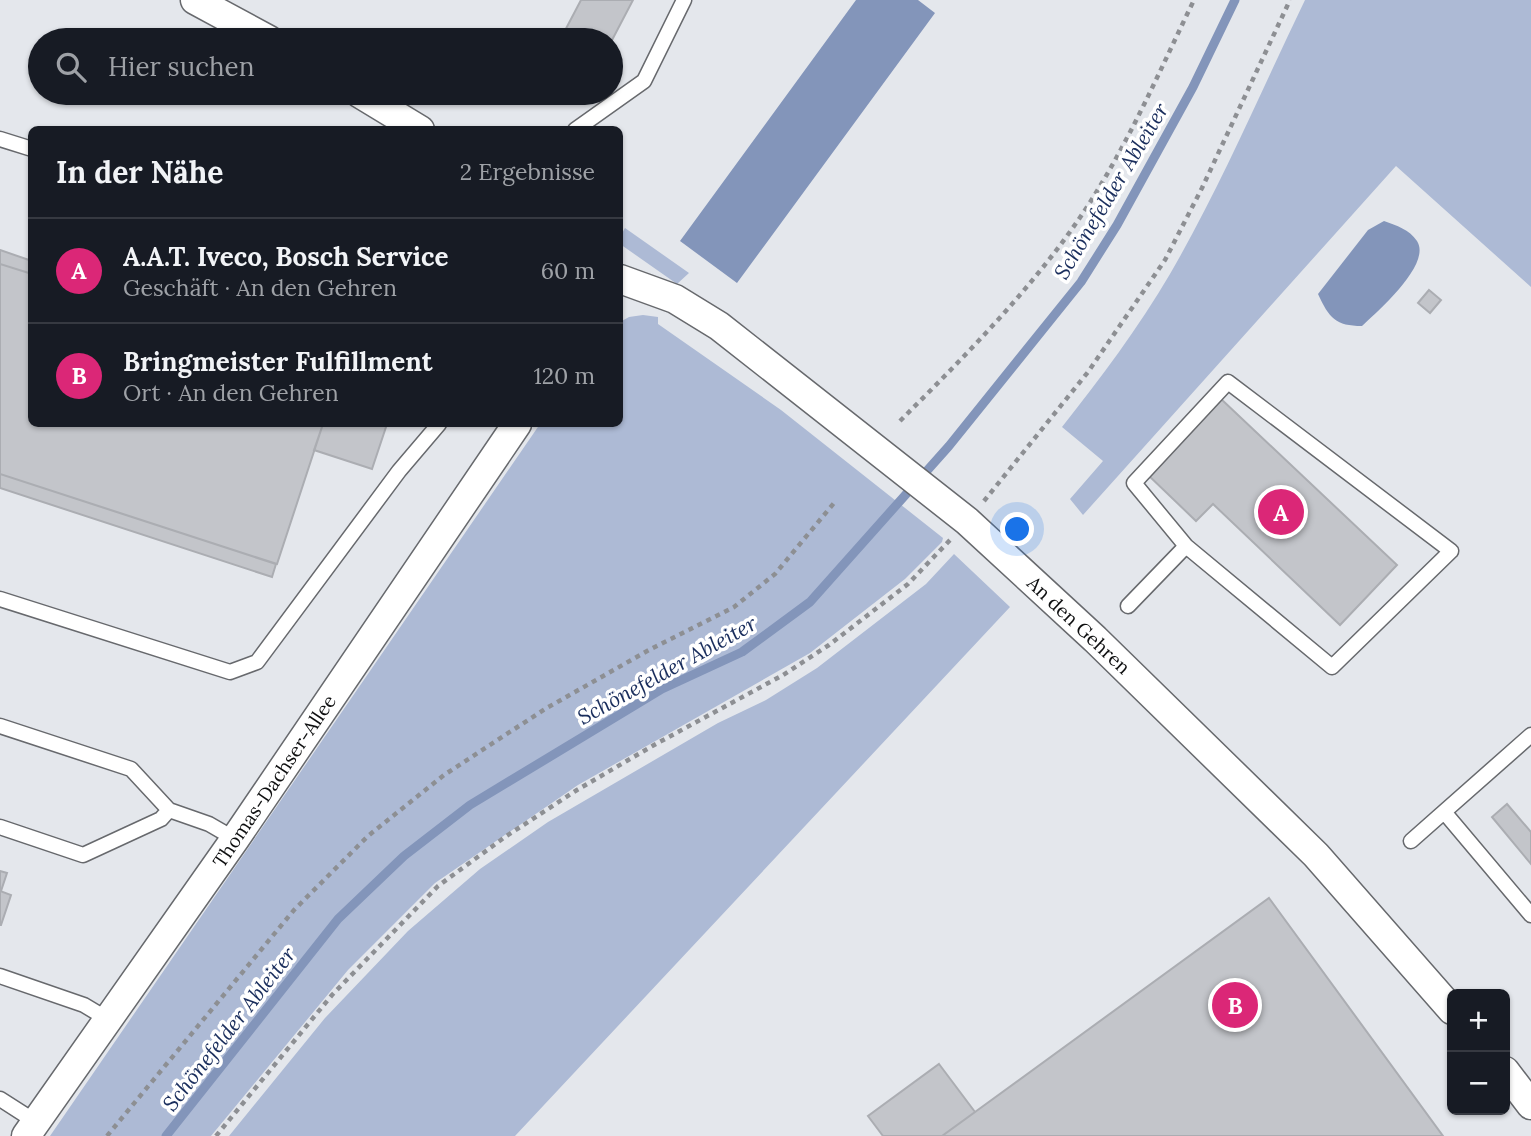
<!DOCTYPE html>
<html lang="de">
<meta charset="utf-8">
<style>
:root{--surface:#171b24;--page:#242831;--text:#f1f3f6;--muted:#9ea1a6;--line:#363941;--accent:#db2777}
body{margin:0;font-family:Lora,serif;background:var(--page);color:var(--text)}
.controls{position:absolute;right:21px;bottom:21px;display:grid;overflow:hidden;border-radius:10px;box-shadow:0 2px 5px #0004}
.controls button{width:63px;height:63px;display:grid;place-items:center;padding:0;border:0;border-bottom:2px solid var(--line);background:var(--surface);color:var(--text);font:35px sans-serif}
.you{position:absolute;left:1018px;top:530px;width:24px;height:24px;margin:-18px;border:5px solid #fff;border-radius:50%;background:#1a73e8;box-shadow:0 0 0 10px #1a73e833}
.badge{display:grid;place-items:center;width:46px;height:46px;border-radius:50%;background:var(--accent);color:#fff;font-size:23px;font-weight:700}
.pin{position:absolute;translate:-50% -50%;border:4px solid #fff;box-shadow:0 2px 7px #0006}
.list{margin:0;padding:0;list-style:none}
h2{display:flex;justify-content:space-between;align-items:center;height:91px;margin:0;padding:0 28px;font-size:30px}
h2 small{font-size:23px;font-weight:400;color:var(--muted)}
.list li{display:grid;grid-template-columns:46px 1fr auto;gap:21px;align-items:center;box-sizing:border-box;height:105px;padding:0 28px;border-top:2px solid var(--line)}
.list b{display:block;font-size:26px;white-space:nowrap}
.list p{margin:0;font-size:23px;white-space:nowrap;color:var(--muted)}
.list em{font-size:23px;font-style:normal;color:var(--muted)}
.icon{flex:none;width:38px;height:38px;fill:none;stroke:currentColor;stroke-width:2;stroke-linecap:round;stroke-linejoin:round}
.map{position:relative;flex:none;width:1531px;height:1136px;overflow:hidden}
.search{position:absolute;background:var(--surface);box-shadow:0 2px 5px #0004;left:28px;top:28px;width:595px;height:77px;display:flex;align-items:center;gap:18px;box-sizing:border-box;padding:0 24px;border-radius:38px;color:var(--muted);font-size:26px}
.panel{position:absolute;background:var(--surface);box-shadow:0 2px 5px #0004;left:28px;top:126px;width:595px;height:301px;border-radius:10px}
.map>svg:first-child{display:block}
.green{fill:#adbad5}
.water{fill:#8395ba}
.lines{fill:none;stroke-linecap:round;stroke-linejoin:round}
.stream{stroke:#8395ba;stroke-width:9}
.building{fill:#c3c5ca;stroke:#abadb2;stroke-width:2}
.lane-casing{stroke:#67696d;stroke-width:17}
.street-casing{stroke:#67696d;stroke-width:31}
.path{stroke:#8d8f93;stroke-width:4.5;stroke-dasharray:5 5;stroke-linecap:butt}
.lane{stroke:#fff;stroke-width:14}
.street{stroke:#fff;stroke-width:28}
.labels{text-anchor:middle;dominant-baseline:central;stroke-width:7;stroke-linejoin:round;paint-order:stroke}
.street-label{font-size:19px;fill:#0e0f10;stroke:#fff}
.water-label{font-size:21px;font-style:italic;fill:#192d5c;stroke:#fff}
</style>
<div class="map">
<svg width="1531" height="1136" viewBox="0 0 1531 1136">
<rect width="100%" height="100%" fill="#e4e7ec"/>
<path class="green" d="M1305,0h226v287l-135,-121 -313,349 -13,-16 33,-38 -41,-34c38,-48 77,-100 108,-153 51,-88 91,-183 135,-274z
M625,228l64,45 -12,11 -57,-40v-7z
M643,315l15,2v7l123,86 162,128 -1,4 -37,37 -95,74 -232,132 -143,98 -87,87 -137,166h-161l490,-712h80v-102l9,-5z
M954,554l56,53 -495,529h-286l96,-118 83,-87 72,-62 68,-47 170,-99 48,-23 51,-32 109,-84z"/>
<path class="water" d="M856,0h62l17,13 -198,270 -57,-42z
M1384,221c13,5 25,8 33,20 15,23 -39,70 -55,85 -26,0 -33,-8 -44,-32l50,-64z"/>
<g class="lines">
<path class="stream" d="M166,1136l172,-217 66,-63 66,-51 192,-116 80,-37 68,-50 139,-156 132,-164 36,-57 76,-138 42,-87"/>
</g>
<path class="building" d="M581,0h52l-22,42v-2h-51z
M0,250l32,11v13l-32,-10z
M0,264l32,10v150h291l-46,140 -277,-90z
M1429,290l12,10 -11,13 -12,-10z
M1220,398l177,167 -57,60 -127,-121 -17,17 -49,-47z
M323,424h64l-15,45 -58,-19z
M0,474l276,90 -4,13 -272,-89z
M1507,804l24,28v32l-39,-47z
M0,871l7,2 -6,18h-1z
M0,891l11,4 -10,30h-1z
M1269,898l174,238h-501l33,-24z
M939,1064l36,48 -33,24h-59l-15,-20z"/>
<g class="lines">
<g class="lane-casing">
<path id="lane" d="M575,130l69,-49 40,-81
M0,139l32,10
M1228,382l223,169 -119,116 -146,-121 -52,-63z
M0,599l230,73 27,-10 142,-191 40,-47
M1128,606l58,-60
M0,726l131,43 38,41 -8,9 -78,36 -83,-28
M169,810l40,14 26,15
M1445,813l86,102
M1411,841l120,-106
M0,976l84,29 25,15
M0,1099l36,23"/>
</g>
<g class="street-casing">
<path id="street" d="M195,0l74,40
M359,93l61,37
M620,279l55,20 44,27 248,195 128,118 221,216 136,155
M1505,1071l26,34
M26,1136l209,-297 282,-415"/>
</g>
<path class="path" d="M900,421c67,-67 137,-137 189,-217 42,-66 71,-134 105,-204
M984,501l104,-129 77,-112 37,-72 88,-188
M107,1136l187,-226 74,-74 76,-61 101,-66 104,-59 85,-43 41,-33 59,-71
M216,1136l116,-141 106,-109 67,-49 72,-47 77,-45 129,-70 46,-30 79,-61 42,-44"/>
<use href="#lane" class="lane"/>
<use href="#street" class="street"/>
</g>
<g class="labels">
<g class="street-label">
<text transform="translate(1079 625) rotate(43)">An den Gehren</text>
<text transform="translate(274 781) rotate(-56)">Thomas-Dachser-Allee</text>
</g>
<g class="water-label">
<text transform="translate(1111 191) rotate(-59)">Schönefelder Ableiter</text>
<text transform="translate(667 670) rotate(-29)">Schönefelder Ableiter</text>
<text transform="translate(229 1029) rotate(-52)">Schönefelder Ableiter</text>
</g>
</g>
</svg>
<div class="controls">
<button>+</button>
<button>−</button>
</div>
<div class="you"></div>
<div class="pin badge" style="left:1281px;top:512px">A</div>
<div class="pin badge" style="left:1235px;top:1005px">B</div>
<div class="search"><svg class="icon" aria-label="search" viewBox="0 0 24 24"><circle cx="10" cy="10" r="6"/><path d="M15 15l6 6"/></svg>Hier suchen</div>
<section class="panel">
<h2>In der Nähe<small>2 Ergebnisse</small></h2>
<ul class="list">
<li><span class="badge">A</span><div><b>A.A.T. Iveco, Bosch Service</b><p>Geschäft · An den Gehren</p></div><em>60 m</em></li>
<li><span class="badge">B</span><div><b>Bringmeister Fulfillment</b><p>Ort · An den Gehren</p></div><em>120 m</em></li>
</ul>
</section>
</div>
